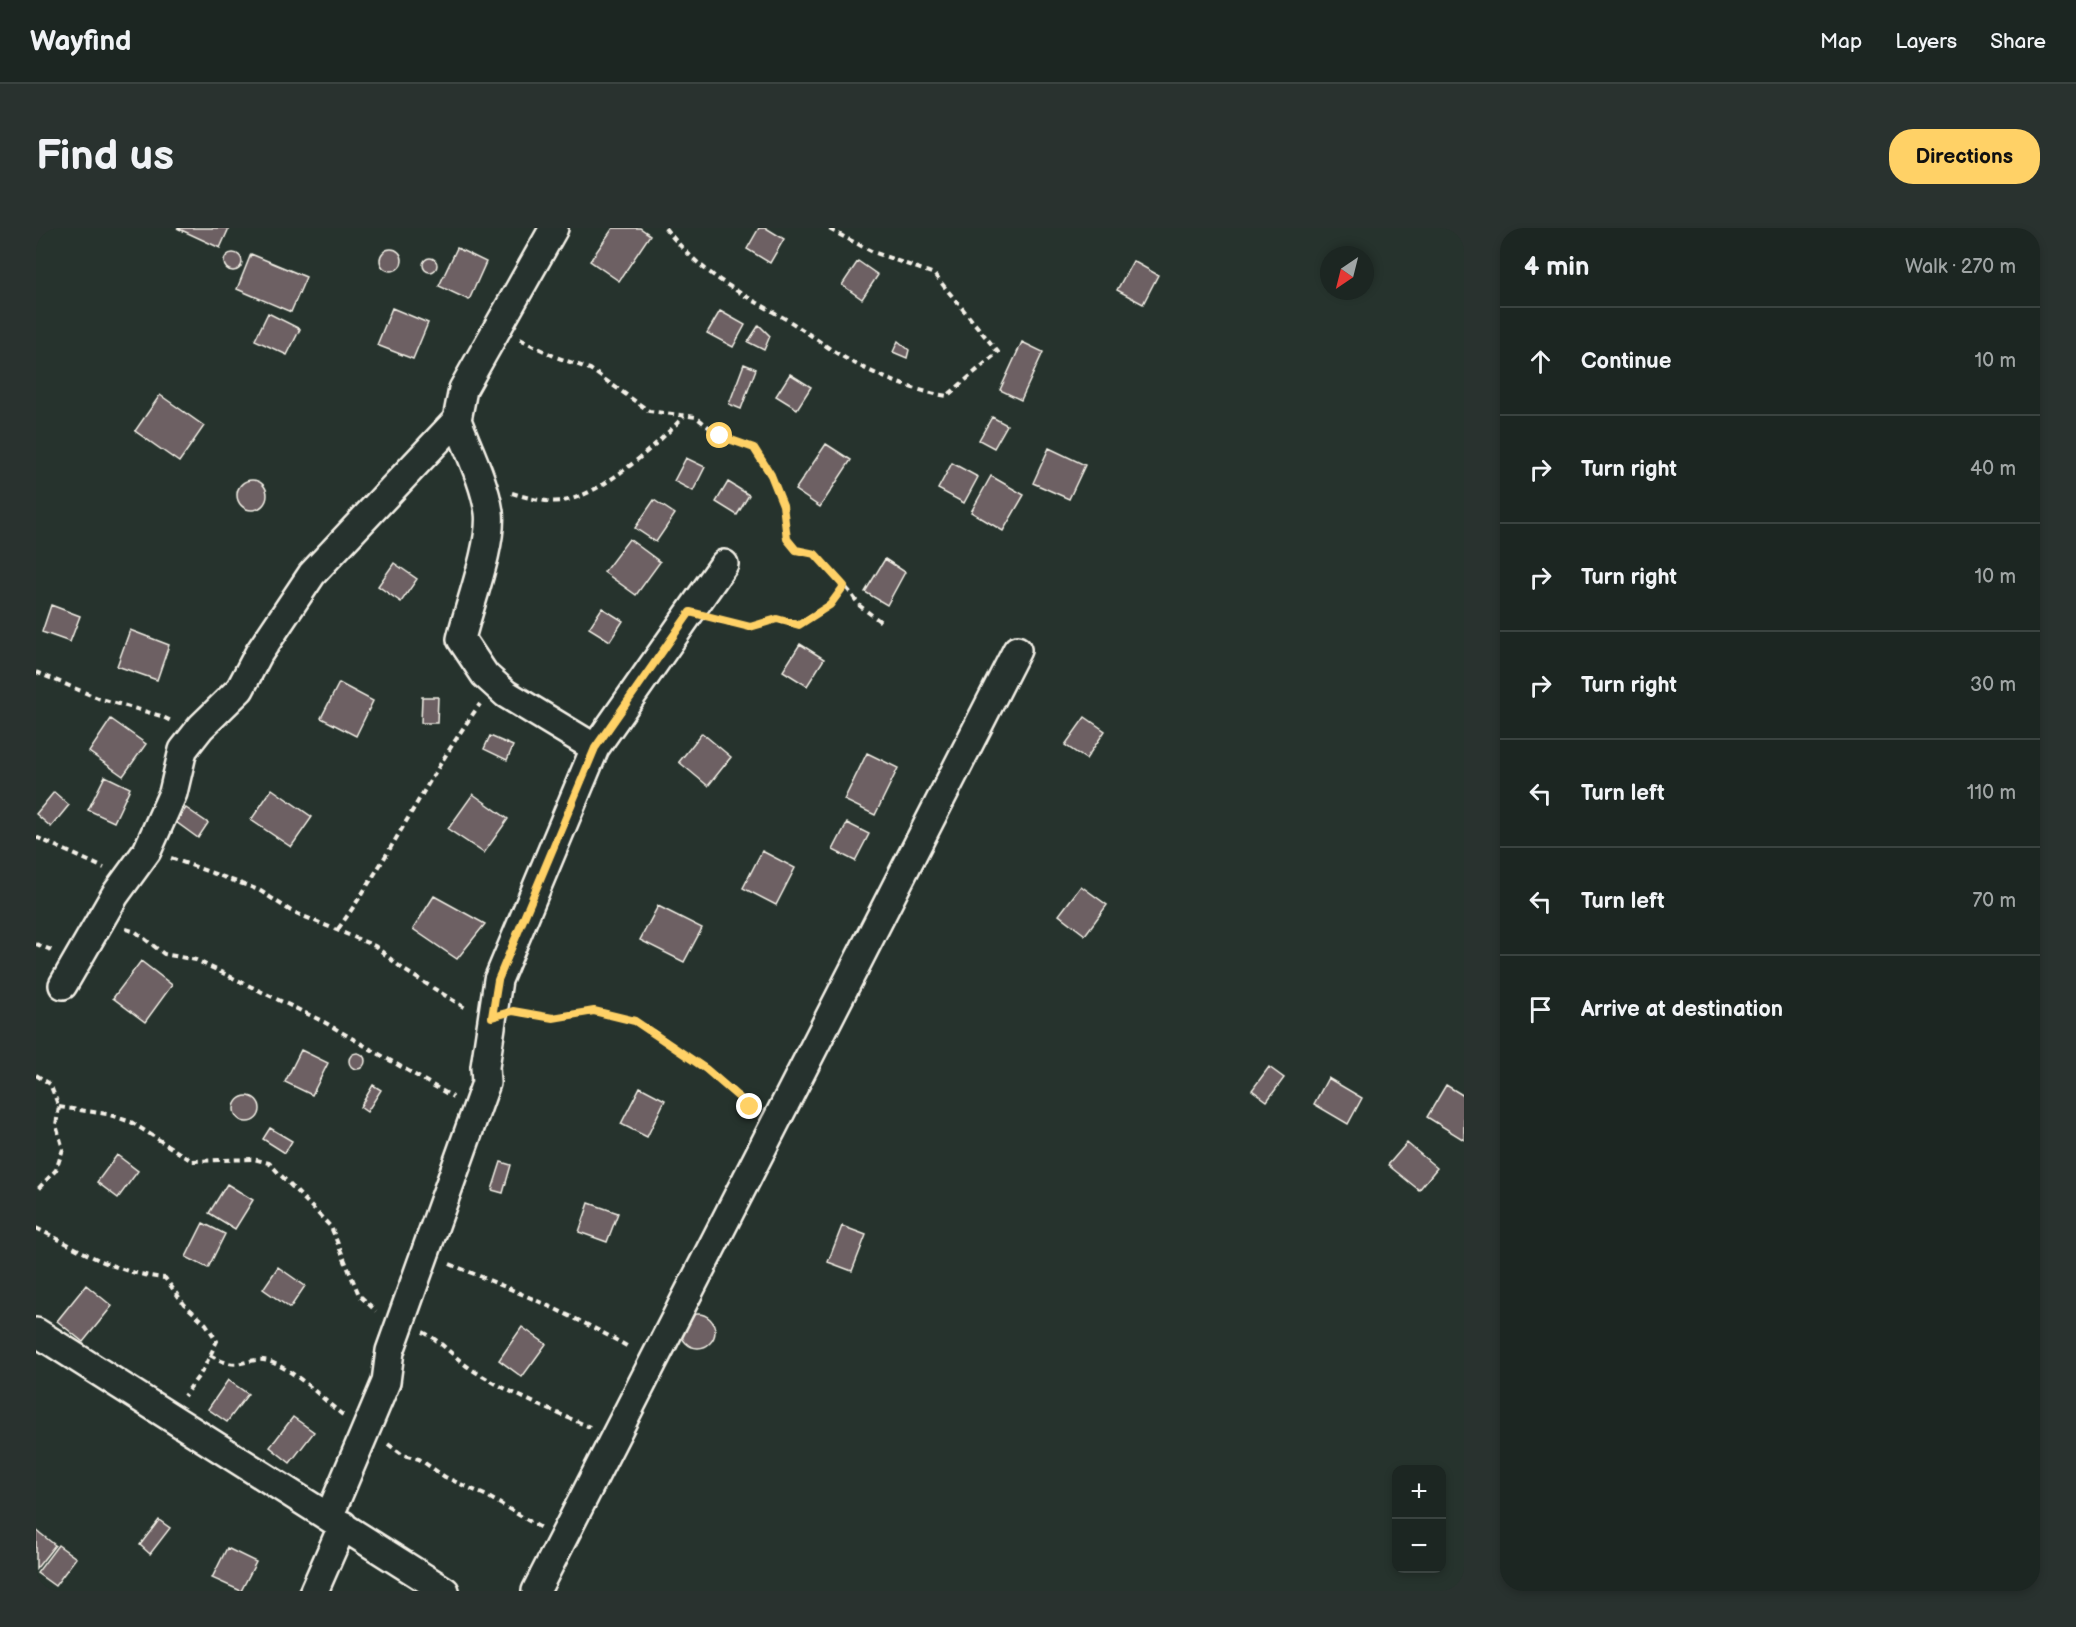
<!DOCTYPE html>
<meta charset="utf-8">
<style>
:root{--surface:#1c2622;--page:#29322f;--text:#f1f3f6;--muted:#a0a5a5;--line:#3a4340;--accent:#ffd166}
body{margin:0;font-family:"Balsamiq Sans",sans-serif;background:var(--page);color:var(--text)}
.controls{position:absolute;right:18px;bottom:18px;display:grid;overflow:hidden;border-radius:12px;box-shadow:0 3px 9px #0003}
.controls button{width:54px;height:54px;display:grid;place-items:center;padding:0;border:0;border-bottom:2px solid var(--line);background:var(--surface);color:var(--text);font:30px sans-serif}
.compass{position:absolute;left:1284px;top:18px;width:54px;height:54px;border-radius:50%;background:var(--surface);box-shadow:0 3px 9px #0003;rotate:215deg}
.stop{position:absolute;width:18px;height:18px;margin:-14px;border:4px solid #ffd166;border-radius:50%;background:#fff}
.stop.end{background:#ffd166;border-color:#fff;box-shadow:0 2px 6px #0008}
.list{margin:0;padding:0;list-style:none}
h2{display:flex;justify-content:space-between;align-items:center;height:78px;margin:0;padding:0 24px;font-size:26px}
h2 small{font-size:20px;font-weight:400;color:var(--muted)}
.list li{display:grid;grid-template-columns:39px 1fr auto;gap:18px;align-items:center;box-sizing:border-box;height:108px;padding:0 24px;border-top:2px solid var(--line)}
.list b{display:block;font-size:22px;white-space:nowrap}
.list em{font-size:20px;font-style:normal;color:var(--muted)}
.icon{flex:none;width:33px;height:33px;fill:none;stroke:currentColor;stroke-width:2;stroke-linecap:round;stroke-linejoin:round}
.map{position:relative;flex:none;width:1428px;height:1363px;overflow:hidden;border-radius:24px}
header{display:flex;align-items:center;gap:36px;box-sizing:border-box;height:84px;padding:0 30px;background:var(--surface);border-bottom:2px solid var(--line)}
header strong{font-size:28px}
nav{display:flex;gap:33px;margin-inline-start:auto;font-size:21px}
.intro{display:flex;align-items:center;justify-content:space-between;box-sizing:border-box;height:144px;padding:0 36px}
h1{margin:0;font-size:42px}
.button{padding:15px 27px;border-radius:24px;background:var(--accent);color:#111;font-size:21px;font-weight:700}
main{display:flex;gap:36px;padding:0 36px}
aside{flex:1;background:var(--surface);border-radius:24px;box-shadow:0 3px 9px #0003}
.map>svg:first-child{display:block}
.building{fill:#6d6163;stroke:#f4f1e8;stroke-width:1.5}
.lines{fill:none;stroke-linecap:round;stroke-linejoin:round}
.street-casing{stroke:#f4f1e8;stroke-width:32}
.path{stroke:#f4f1e8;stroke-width:4;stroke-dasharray:6 4.5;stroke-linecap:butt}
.street{stroke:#26332d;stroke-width:27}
.route{stroke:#ffd166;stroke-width:8}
</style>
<header>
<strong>Wayfind</strong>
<nav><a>Map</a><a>Layers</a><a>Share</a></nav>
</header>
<div class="intro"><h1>Find us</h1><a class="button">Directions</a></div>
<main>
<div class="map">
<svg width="1428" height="1363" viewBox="0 0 1428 1363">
<rect width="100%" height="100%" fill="#26332d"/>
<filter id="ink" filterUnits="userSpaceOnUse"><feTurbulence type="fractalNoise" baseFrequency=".0167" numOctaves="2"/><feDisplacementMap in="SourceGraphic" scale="12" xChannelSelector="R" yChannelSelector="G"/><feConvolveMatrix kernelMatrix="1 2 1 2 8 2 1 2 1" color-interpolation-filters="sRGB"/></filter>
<g filter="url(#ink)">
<path class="building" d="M141,0h52l-9,20z
M577,0h27l10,7 -31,46 -29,-20z
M723,0h7l18,11 -14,24 -23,-14z
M421,20l29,14 -17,38 -30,-14z
M344 32a11 11 0 1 1 22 0a11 11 0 1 1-22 0Z
M188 34a9 9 0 1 1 18 0a9 9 0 1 1-18 0Z
M215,26l55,23 -15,35 -54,-23z
M387 37a7 7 0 1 1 14 0a7 7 0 1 1-14 0Z
M822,33l20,14 -16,24 -20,-14z
M1097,33l25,14 -15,29 -26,-14z
M356,80l36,15 -15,36 -36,-14z
M684,83l25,14 -12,22 -26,-14z
M232,85l32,16 -13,26 -32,-15z
M723,97l11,11 -6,14 -16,-8z
M862,113l11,9 -2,8 -14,-6z
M986,114l21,10 -22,48 -21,-10z
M708,136l12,5 -15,40 -12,-5z
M754,146l21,13 -14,22 -21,-13z
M124,167l44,31 -25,36 -44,-31z
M956,189l15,8 -13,23 -15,-8z
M790,216l25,16 -31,47 -25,-17z
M1013,220l36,17 -16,34 -36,-16z
M650,230l19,9 -12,24 -19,-10z
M916,235l26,14 -14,26 -26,-14z
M955,248l33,19 -21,36 -32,-19z
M201 267a15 15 0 1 1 30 0a15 15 0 1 1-30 0Z
M692,254l21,13 -12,20 -21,-13z
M618,272l21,14 -19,28 -21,-14z
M593,311l31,23 -24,33 -32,-23z
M849,331l20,13 -18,33 -22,-13z
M358,335l23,16 -16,23 -23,-16z
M15,377l29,11 -10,26 -28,-10z
M566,380l21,13 -13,20 -21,-13z
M94,402l39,15 -12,35 -40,-14z
M764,416l24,15 -17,27 -24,-15z
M303,455l34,18 -17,35 -35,-18z
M386,469h16l-1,26h-16z
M1049,489l20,14 -19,28 -21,-14z
M75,491l35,25 -23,32 -34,-24z
M666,505l29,24 -23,29 -29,-24z
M454,508l23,10 -6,14 -23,-11z
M831,525l31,15 -23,47 -31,-15z
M69,548l25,12 -16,34 -26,-12z
M236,561l40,28 -21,30 -40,-27z
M18,564l15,13 -18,22 -15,-13z
M437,566l35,25 -24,34 -36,-24z
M150,580l22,15 -10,15 -22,-16z
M811,595l22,11 -14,27 -22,-11z
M726,623l33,17 -19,37 -33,-17z
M1045,658l26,19 -22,30 -26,-20z
M398,668l51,28 -28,35 -44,-30z
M622,678l44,22 -18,34 -44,-22z
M105,733l31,24 -27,37 -32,-24z
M265,822l27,13 -16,32 -27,-13z
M313 833a8 8 0 1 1 16 0a8 8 0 1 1-16 0Z
M1233,839l15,11 -17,23 -15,-11z
M1292,850l34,20 -14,26 -34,-20z
M337,857l8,5 -14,22 -7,-5z
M1410,857l18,11v44l-37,-23z
M604,859l25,13 -18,37 -26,-13z
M198 881a13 13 0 1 1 26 0a13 13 0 1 1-26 0Z
M234,900l22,13 -7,12 -22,-14z
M1371,915l30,25 -18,22 -31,-25z
M81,927l21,16 -20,27 -21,-16z
M465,934l10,3 -8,28 -11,-3z
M191,956l26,16 -18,29 -26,-16z
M553,975l29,10 -11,29 -28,-10z
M167,995l22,11 -17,34 -22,-11z
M806,998l24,9 -14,36 -24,-9z
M242,1039l27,19 -15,22 -27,-19z
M50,1057l26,21 -29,36 -26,-21z
M645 1103a17 17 0 1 1 34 0a17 17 0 1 1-34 0Z
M486,1099l24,17 -24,33 -23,-17z
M192,1152l20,14 -21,28 -19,-13z
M257,1189l21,15 -24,31 -20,-16z
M123,1292l11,8 -20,26 -10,-9z
M0,1302l19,15 -19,24z
M22,1317l18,13 -21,28 -18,-13z
M191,1320l29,14 -15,29 -29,-13z"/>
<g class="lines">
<g class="street-casing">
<path id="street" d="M421,192c11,30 27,60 32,92 4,31 -20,94 -28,127l24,36 21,19 89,54
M27,757l52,-90 32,-44 26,-58 10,-43 18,-23 39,-38 19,-36 53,-79 145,-154 6,-31 91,-161
M0,1104l409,259
M293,1289l57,-135 4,-31 96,-268 -1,-16 13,-87 97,-232 129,-184
M278,1363l29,-66
M500,1363l481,-941"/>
</g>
<path class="path" d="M629,0c39,48 67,60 119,90 21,12 40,28 61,40 30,17 68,33 102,38l51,-44 -64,-78 -61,-22 -46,-24
M484,111l36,18 34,12 59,42 47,6 24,19 34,12 17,27 12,30 4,34 9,11 19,4 34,37 11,15 21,16
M476,265c16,5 34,10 51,8 39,-6 95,-57 121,-85
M681,392l33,7 27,-8 22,6 31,-20 14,-19
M0,444l62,26 63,18 10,5
M0,609l68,31
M135,630l88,32 32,21 84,35 29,24 63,39
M90,701l10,3 28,22 32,6 128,62 129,75
M302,701c52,-72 90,-153 142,-225
M0,716l18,7
M484,785l33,5 41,-7 41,10 19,12
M617,804l53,37 49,40
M0,847l14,9 9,23 -3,18 7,24 -7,21 -20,21
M23,879l48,7 24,8 61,39 61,-2 16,4 62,64 28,68 17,16
M0,1000c46,22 76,45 129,50l19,26 22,20 11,17 -14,29 -19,26
M414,1036c61,25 122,50 180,84
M387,1104c20,10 32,27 51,39 37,23 76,39 116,56
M174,1127c31,19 36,0 58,6 29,10 52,36 76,55
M352,1216l15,11 16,4 26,18 42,19 54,32"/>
<use href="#street" class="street"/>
</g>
</g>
<g class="lines" filter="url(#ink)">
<path class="route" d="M684,208l34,12 17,27 12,30 4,34 9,11 19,4 29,32 -14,19 -31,20 -22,-6 -27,8 -60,-15 -95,136 -97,232 -6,37 21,-6 40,7 41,-7 41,10 71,48 44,38"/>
</g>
</svg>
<div class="controls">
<button>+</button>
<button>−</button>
</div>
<svg class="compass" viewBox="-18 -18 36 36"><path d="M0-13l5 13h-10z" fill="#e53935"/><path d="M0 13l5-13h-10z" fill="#a0a5a5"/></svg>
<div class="stop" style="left:684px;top:208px"></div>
<div class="stop end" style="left:714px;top:879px"></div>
</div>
<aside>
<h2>4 min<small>Walk · 270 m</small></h2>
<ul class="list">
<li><svg class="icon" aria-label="ahead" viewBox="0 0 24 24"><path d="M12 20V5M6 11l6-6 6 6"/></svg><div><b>Continue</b></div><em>10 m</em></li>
<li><svg class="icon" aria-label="right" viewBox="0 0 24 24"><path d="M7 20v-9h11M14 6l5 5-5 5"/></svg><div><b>Turn right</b></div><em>40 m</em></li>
<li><svg class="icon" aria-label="right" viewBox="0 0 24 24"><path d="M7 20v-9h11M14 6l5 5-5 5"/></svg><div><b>Turn right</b></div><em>10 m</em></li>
<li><svg class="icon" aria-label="right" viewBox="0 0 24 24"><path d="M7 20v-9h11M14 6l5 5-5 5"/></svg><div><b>Turn right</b></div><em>30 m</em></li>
<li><svg class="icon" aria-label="left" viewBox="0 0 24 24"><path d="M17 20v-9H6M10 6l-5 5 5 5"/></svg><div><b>Turn left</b></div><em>110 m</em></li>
<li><svg class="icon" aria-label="left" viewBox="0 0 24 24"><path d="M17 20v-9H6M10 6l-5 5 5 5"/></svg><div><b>Turn left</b></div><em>70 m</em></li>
<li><svg class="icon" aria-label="arrive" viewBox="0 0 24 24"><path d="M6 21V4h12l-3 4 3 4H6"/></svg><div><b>Arrive at destination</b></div></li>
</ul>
</aside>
</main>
